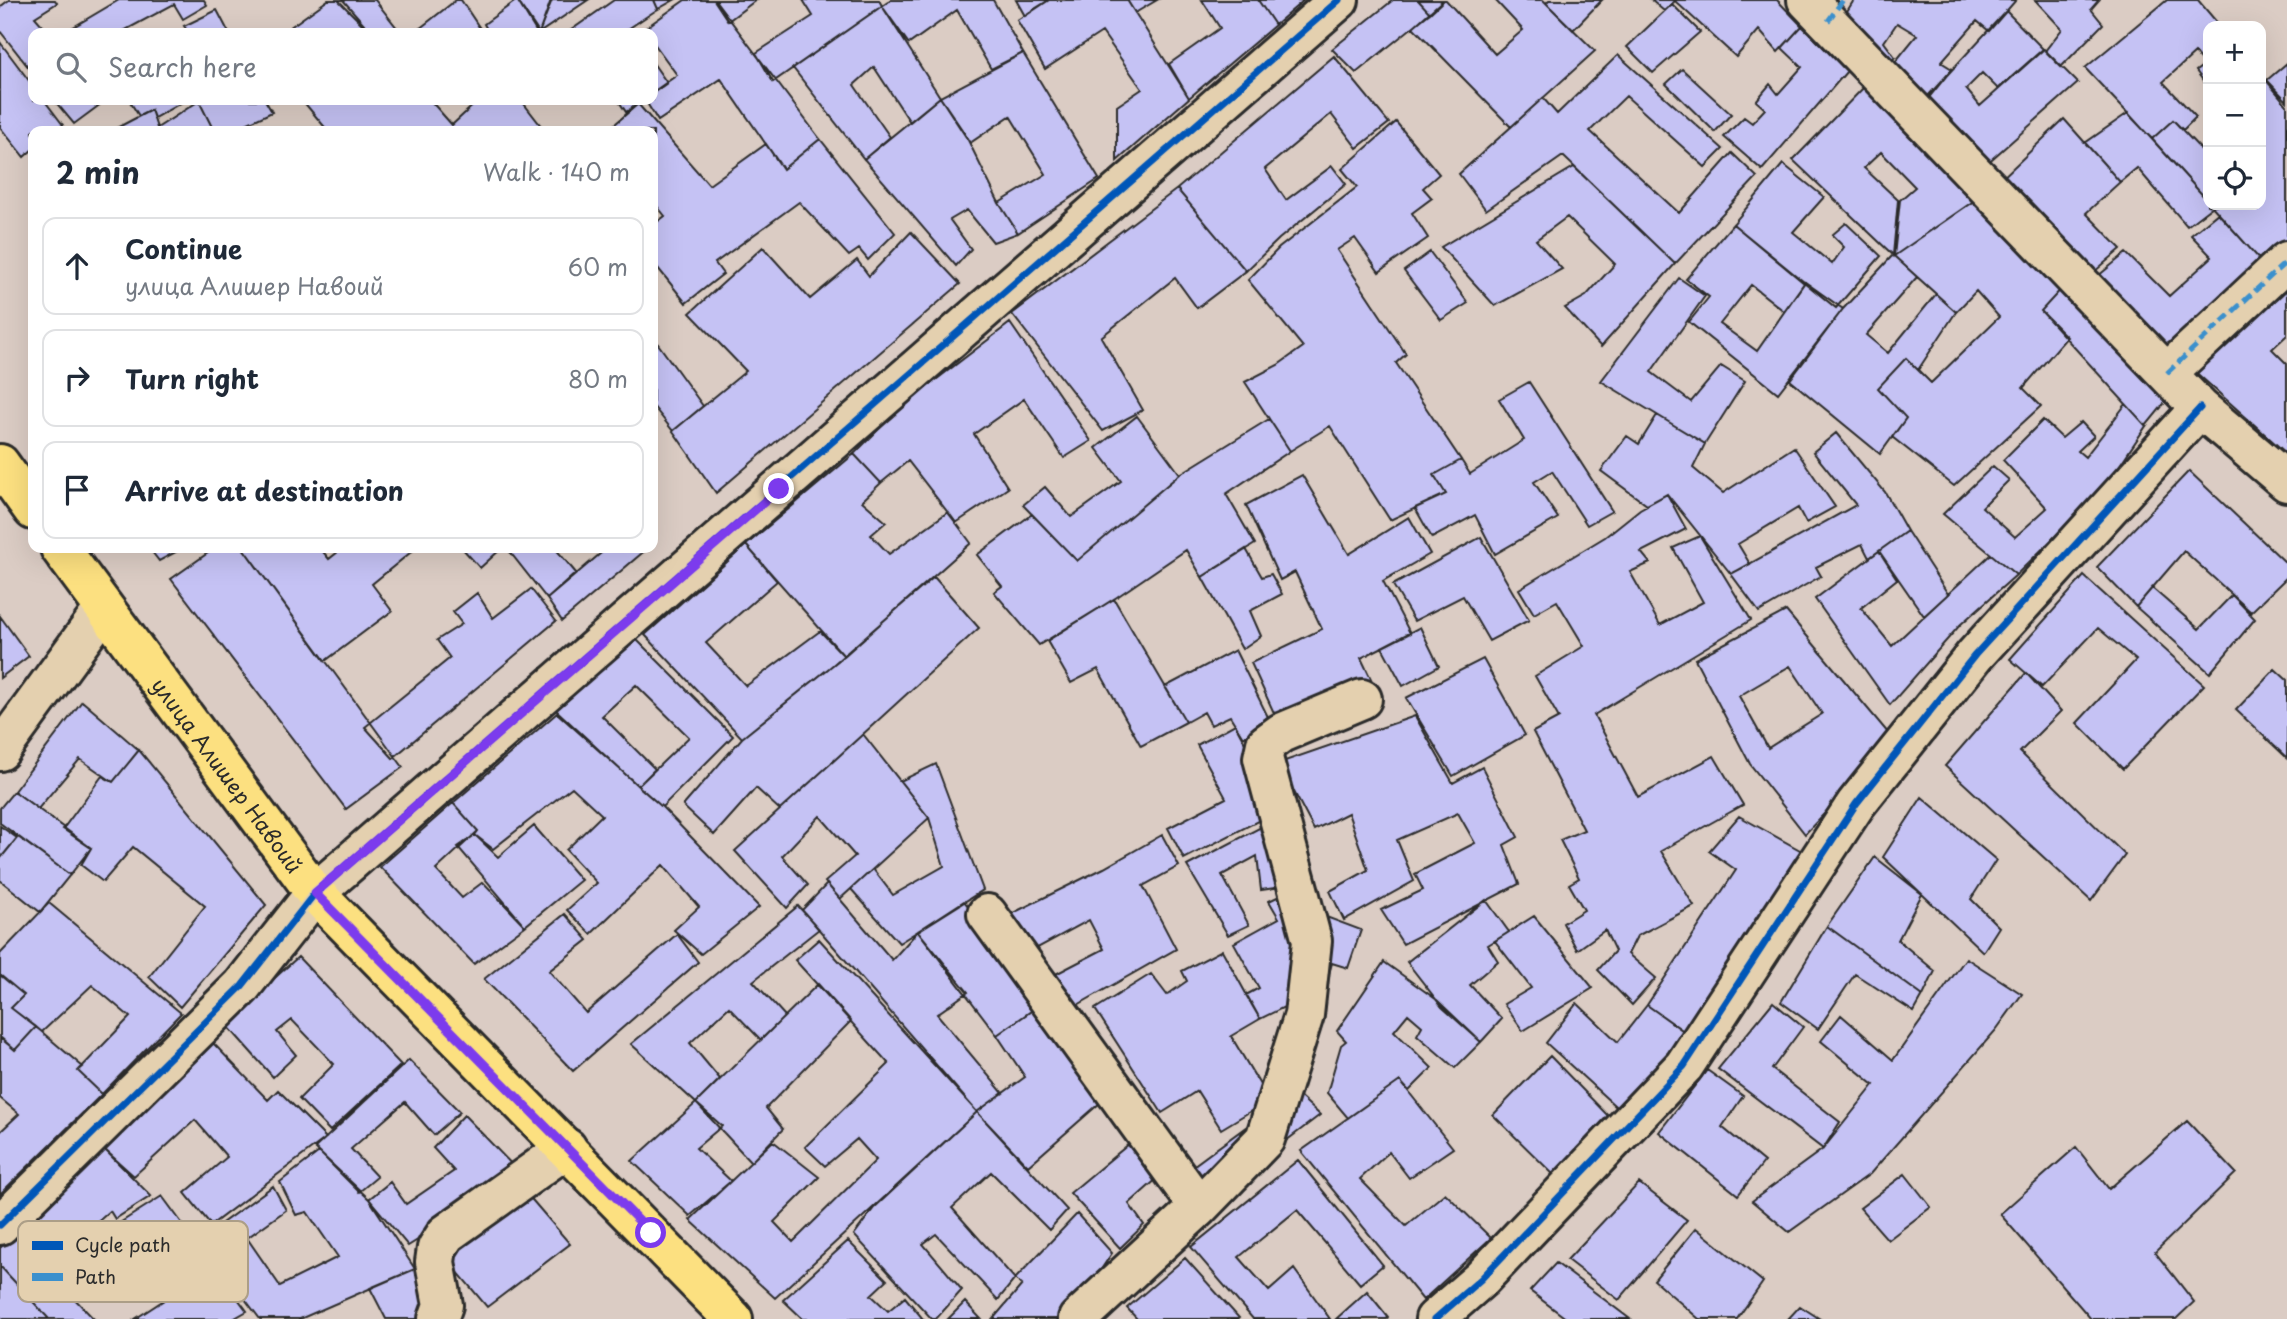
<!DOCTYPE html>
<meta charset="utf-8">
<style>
:root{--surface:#fff;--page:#f6f6f7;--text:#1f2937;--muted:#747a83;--line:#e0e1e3}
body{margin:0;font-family:"Playpen Sans",sans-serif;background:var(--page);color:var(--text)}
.controls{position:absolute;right:21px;top:21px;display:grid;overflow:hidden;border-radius:14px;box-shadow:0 7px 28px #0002}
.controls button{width:63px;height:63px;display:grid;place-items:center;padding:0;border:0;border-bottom:2px solid var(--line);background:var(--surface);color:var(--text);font:35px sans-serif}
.stop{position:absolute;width:21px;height:21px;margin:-16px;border:5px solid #7c3aed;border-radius:50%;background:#fff}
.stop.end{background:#7c3aed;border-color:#fff;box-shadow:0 2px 7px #0008}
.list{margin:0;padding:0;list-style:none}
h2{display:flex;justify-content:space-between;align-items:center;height:91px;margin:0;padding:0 28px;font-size:30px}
h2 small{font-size:23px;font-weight:400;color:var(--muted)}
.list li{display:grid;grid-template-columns:46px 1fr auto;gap:21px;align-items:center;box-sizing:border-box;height:98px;margin:0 14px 14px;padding:0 14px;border:2px solid var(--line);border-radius:14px}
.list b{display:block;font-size:26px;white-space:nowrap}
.list p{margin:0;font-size:23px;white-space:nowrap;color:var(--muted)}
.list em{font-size:23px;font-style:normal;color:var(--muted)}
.icon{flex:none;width:38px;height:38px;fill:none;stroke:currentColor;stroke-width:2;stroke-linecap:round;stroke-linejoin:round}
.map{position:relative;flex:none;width:2287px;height:1319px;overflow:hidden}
.search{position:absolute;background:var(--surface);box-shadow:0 7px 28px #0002;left:28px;top:28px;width:630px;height:77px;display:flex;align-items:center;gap:18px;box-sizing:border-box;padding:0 24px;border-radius:14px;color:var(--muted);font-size:26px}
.panel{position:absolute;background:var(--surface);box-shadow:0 7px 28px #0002;left:28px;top:126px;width:630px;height:427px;border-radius:14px}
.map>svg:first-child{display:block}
.building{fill:#c5c2f4;stroke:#2b2b2b;stroke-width:2;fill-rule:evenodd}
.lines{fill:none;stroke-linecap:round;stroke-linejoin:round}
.minor-casing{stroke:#2b2b2b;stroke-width:44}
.primary-casing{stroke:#2b2b2b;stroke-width:44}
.minor{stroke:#e4d0af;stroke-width:38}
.primary{stroke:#fce080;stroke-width:38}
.quiet{stroke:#3b90cd;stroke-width:5;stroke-dasharray:10 5;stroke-linecap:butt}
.cycleway-casing{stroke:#e4d0af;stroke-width:11}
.cycleway{stroke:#0057b8;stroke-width:7}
.route{stroke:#7c3aed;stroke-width:9}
.labels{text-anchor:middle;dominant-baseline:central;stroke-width:7;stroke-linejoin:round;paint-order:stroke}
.street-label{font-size:21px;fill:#2b2b2b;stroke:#e4d0af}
.key{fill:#e4d0af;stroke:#ac9e87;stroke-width:2}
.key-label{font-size:19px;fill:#2b2b2b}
</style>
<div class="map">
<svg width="2287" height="1319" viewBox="0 0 2287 1319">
<rect width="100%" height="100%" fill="#dbccc4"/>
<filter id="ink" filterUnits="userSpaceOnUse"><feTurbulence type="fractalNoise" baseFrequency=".0143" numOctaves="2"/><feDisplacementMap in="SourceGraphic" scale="14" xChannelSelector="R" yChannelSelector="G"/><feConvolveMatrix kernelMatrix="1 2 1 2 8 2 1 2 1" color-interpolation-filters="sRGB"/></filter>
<g filter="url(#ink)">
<path class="building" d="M9,0h46l2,3 -22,14 14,16h-16v40l-33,-42v-24z
M119,0h85l3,5 -24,14 -9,-15 -54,29h-47l-3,-4z
M328,0h15l29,33h-90z
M338,0h37l22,28 -5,5h-21z
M456,0h5l22,33h-69z
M517,0l20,33h-48l-5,-9z
M517,0h34l-12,33z
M552,0h36l-49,33z
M614,0h40l4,9 -30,20 3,4h-64z
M654,0h20l-16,9z
M685,0h30l105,139 -37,30 -62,-90 -63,42 -13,-21h8v-8l24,-17 -24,-33v-9h-6l-3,-4z
M714,0h42l-28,21z
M803,0h76l3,6 -109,76 -17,-29 57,-37z
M891,0h102l30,53 -32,16 -34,-59 -48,34 -27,-38z
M1016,0h33l-24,16z
M1049,0h78l62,98 -72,63v-55l25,-17 -40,-57 -57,37 -28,-49z
M1127,0h30l-22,13z
M1202,0h56l17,25 -86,73 -20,-34 51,-36z
M1258,0h46l-29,25z
M1393,0h25l12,13 -74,60 -24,-24z
M1418,0h26l-14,13z
M1443,0h3l49,54 28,-24 -28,-30h48l52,51 -84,76 -98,-100z
M1549,0h53l-29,30 -27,-27z
M1651,0h126l25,26 -24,26 -19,-22 -23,27 -61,-56 -11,10z
M1854,0h162l-27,31 -12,-10 -36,41 11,7 -25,31 -36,-33 26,-32 -20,-12 -13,19 11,15 -6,6 -45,-47z
M2035,0h64l-8,9 12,15 -42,43 -16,-16 17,-22z
M2167,0h31l22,26h-12v36l-3,3 -10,-12 -32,29 33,35 -13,13 -10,-10 -21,19 -67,-71z
M1672,4l28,28 -47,41 -26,-26z
M882,6l58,91 -30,25 -36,-55 -20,18 36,52 -26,22 -71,-91z
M217,10l12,23h-40l-5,-7z
M2006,11l37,38 -45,40 -16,-16 -16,16 14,17 64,-57 34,34 -93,82 -59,-67z
M1802,26l45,45 -85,99 -38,-33 20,-20 8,6 13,-14 -9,-8 14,-17 8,10 24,-27 -20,-19z
M0,42l33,44v14h11l19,25 -8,6h-22v18l-9,8 -24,-30z
M1023,53l76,126 -81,54 -19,-30 47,-29 -36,-58 -40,27 -30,-46z
M1618,55l105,94 -18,18 -79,-71 -36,35 89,82 53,-60 25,24 -82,87 -112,-108 -77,54 -27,-36 84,-76 14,16z
M1334,56l55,67 -32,25 -26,-34 -66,55 21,31 46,-34 14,18 -67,55 -33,32 -69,-82z
M2208,62v25l-12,-16z
M653,63l14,20 -14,10z
M2287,63v38l-20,-21z
M1682,69l49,45 -16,18 -49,-48z
M2261,74l26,31v134l-25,23 -51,-57h50v-46l3,-3 -3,-5z
M1867,84l111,114 -84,58 6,-56 15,-13 -34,-35 -17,16 34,32 -5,55 -100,-95z
M940,97l25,37 34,69 19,30 -25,9 -26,-32 -17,10 21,29 -15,17 -92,-107z
M54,100h49l2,1 -31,23z
M129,100h57l-32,18 -3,-8 -12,6z
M190,100h75l7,12 -26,12 4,7h-36l-15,-30z
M302,100h128l22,25 27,-25h42l24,31h-217z
M618,100h25l-17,12z
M199,101l15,30h-103l40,-21 6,18z
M638,104l71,81 57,-41 17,25 37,-30 75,94 -27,27 -9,-11 -10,7 -50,-54 -84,61 8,11 -37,29 -33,-41v-37l12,-9 -12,-15v-70h-46z
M2128,113l80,88v4l5,1 -26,20 -50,-58 -17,14 -35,-39z
M2064,119l56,63 -34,31 35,36 -27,23 -97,-89z
M2173,120l35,37v44l-56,-62z
M1396,122l43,52 -16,14 9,10 -20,15 16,25 -49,34 -24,-34 -18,12 69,104 -10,9 65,97 -27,15 12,19 -56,26 -60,-94 -40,25 -45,-69 33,-17 25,-18 -55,-67 31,-32 78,-61 -15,-18z
M1783,164l41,33 -31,35 39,32 12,-17 -12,-12 14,-12 35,33 -45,52 -103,-84z
M1574,167l101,97 -74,83 -36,-39 21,-12 29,-32 -48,-47 -31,23 26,29 -67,37 -54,-59z
M1177,189l69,82 -49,37 -22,-30 -74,59 42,73 -40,21 -91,-117z
M1978,198l86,88 -23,25 26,26 -44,51 18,18 -87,80 -62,-49 14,-19 -28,-30 28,-30 25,25 68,-66 -23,-26 -20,21 -62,-56z
M2218,213l44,49 -88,93 -76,-79 28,-23 43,43 43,-39 -21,-22z
M1733,224l71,59 -20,28 -33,-26 -31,39 37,27 48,-69 38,27 -65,84 -89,-71 20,-25 -23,-18z
M911,232l49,52 -244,209 -43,-62 73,-60 -56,-58 73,-66 47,52 47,-39 12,16z
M1430,252l38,51 -27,17 -37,-49z
M1893,255l24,22 -51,58 22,18 48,-59 20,18 -38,58 -12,-12 -28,30 28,30 -26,36 -90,-74 53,-71z
M2287,276v59l-15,14 15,15v90l-96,-86z
M1679,278l26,18 -54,76 40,30 30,-36 24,15 -40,63 -104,-63z
M2064,286l104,113 -22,27 -105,-115z
M1010,323l81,118 -27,17 -40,-59 -50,35 34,54 -52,35 -48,-62 -27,22 -27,-29 48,-48z
M653,337l50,69 -30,25 -20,-25z
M1529,382l83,129 -25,14 -35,-54 -18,11 24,36 -63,36 -20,-39 -43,23 -17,-30 31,-14 -12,-19 27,-15 9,14 54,-34 -25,-41z
M2126,404l20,22 -41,61 -89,88 -73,-61 50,-48 16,14 -27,27 33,30 32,-29 -44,-48 40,-40 19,18 19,-16 13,14 -16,15 7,6z
M1657,415l48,29 -12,24 30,25 71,-46 41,60 -29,16 -8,-15 -60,36 12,20 -19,10 -64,-80 -20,11 -46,-34 26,-35 12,8z
M1137,416l43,58 -103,87 -54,-56 22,-18 26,30 50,-36 -25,-33z
M1269,419l21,32 -64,43 29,50 -53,33 -16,-27 -72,49 -75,46 -45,-53 8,-6 -25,-31 55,-41 45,47 103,-87z
M1836,433l49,59 22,39 -38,27 -7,-14 -46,23 5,9 -62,36 -28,-38 125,-69 -43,-53z
M854,454l27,29 -19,18 24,21 -15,13 18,19 59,-42 23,31 -127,113 -98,-111z
M2189,471l98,93v13l-36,35 -67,-61 -48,56 -39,-40z
M1302,475l47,79 60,-37 21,37 -47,27 27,52 -49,25 12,25 -93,43 -29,-63 71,-34 -27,-57 -15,8 -34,-75z
M1667,494l19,35 -45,23 9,11 -20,9 30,53 43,-23 -30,-54 27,-12 51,84 -157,95 44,82 76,-41 29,49 -82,46 33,55 -57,30 -9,18 28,24 -24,27 -34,-35 17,-19 -10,-21 -28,20 -14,-27 21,-13 -15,-26 10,-6 -19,-38 24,-10 -51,-98 26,-14 -24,-42 49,-30 -27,-45 -23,13 -15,-25 86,-52 35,-28z
M1907,531l41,63 -24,22 -45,-65z
M1481,537l48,83 -40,21 -26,-45 -49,25 -21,-36z
M746,545l31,36 -71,62 40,43 74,-55 24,25 -102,82 -97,-103z
M149,548h34l-24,13z
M215,548h28l160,219 -57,42 -175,-230z
M243,548h77l9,11 14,-11h73l-44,36 20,27 -67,50z
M462,548h40l-22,20z
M516,548h39l21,25 -29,26 -37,-47z
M607,548h41l-86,73 -15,-22z
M1246,549l16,28 9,-3 11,20 -32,17 11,25 -19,13 -40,-72z
M1879,551l18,28 -36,29 31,38 99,-92 25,21 -56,50 -70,80 -75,-106z
M2084,576l120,109 -81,84 -46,-46 59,-63 -38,-32 -56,59 -32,-28z
M934,577l45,51 -199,182 -24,-22 -42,47 -31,-29 59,-68 86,-69z
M2152,588l47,41 33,-34 23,24 -45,54 -74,-66z
M531,589l25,32 -163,137 -28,-31 85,-69 -13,-18 25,-16 -9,-12 24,-19 16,25z
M1114,599l72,123 -45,24 -43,-77 -27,14 -24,-42z
M1786,611l108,129 -89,94 -55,-70 -55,-105zM1790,666l32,48 -54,34 -29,-52z
M0,616l29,40 -29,22z
M1420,627l19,39 -36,20 -21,-39z
M633,636l100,100 -71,71 -24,-21 51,-49 -53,-52 -34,31 53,53 -17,17 -83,-77z
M1235,650l36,73 -28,14 -13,-21 -19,9 -7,-13 -18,10 -21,-35z
M1483,659l42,76 -72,41 -47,-78z
M2275,669l12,11v78l-51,-48z
M2026,673l35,38 -41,41 105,103 -34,46 -146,-135z
M82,701l57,49 -26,32 -33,-23 -42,50 -24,-18z
M557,713l105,94 97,100 -58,47 -27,-24 25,-23 -36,-42 -72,69 -24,-24 30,-27 -31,-33 36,-35 -30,-28 -79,62 -18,-14 3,-4 -25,-28z
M1415,716l38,67 29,-16 36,70 -14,8 15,39 -116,60 -22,-34 42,-20 -8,-16 60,-31 -17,-30 -61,27 17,41 -70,39 -14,-29 38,-21 -20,-57 -34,17 -35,-67z
M1235,724l46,85 -97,50 -16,-31 58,-30 -29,-53z
M863,734l66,84 -89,81 -15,-17 30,-26 -35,-40 -38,40 26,29 -21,23 -52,-57z
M139,750l127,155 -86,102 -31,-30 56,-71 -72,-59 -30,35 -22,-17 10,-17 -28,-19 39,-53 11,6z
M936,764l47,126 -84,53 -48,-54 22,-20 20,26 51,-29 -15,-48 -29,-37z
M14,791l77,57 -21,27 -70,-52v-15z
M1922,797l74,63 -25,39 28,28 -16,25 -100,-95z
M453,803l25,28 -42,39 26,28 21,-16 42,44 -51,38 -94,-97z
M1282,816l15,69 -36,5 -4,-34 -35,19 27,50 -21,10 -41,-69z
M1739,816l70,39 -117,182 -45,-32 89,-135 -27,-19z
M0,826l17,12 -17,21z
M534,826l47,54 -56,46 -67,-79 17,-12 23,22z
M1162,835l17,31 -36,20 33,63 -109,62 -19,-33 56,-29 -15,-29 -57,31 -21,-37 93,-46z
M18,837l52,38 -30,37 -40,-32v-21z
M1875,857l47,37 -24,46 37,31 -12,25 -96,-70z
M827,884l65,76 26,-29 50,61 -31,22 66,79 -26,19 -175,-202z
M1304,884l14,30 43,16 -13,38 -16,-5 -36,130 24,22 -105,80 -22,-29 88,-65 -13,-12 18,-83 -26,13 -14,-24 13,-7 -25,-45 45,-25 -10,-17z
M1486,900l23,32 -21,13 10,16 -28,24 32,34 -21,23 -39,-35 -35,-45z
M964,901l80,101 -47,33 -79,-104z
M49,903l132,110 -79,81 -24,-23 52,-54 -38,-32 -50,47 -31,-24 13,-13 -24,-20v-21z
M798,906l21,23 -66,52 32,35 -24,24 -32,-33 -39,36 30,36 -24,24 -65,-59z
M565,914l23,26 -39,31 37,42 91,-79 21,28 -125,109 -89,-92z
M1534,916l59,72 -70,43 -19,-27 27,-16 -36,-47z
M1827,926l96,70 -9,16 -59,-38 -37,55 -37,-27z
M819,939l158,173 -202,186 -85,-78 83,-79 46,36 -45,45 19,20 83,-82 -19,-21 -32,27 -20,-19 84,-83 -94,-104z
M1222,950l38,69 -29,17 38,64 -48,29 -24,-38 -35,22 -67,-104 56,-35 16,21 20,-14 -5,-10z
M298,957l103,108 -71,66 -31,-32 35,-35 -42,-44 -15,12 19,23 -23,22 -48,-54z
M1966,958l56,36 -26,36 -126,144 -81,58 -37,-31 71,-52 51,-64 -53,-44 20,-26 52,45z
M1384,962l53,38 44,42 -26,26 -38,-33 5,-9 -14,-12 -14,17 38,37 -23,23 -9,-10 -52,37 -21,-25 14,-48 5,-4 -9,-10z
M0,975l24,20 -13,13 25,19 -21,23 -15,-13z
M818,984l33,37 -85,87 17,21 -32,33 -55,-59z
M1044,1002l65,93 -81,71 -51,-54 48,-35 -28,-42z
M1773,1002l30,25 -31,42 68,53 -17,27 -105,-80z
M1577,1003l41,39 29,-37 45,32 -67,78 -79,-72z
M36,1027l47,40 -5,4 24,23 -102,100v-62l19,-18 -19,-16v-60l15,12z
M213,1043l55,57 10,-10 48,48 -115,87 -26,-32 42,-36 -32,-37 -61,56 -30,-27z
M1550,1056l64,66 -51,62 -70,-69z
M409,1060l51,52 -26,23 -29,-33 -54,47 26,28 -18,15 -44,-44z
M1707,1070l36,26 -21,31 42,35 -26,33 -79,-63z
M1400,1081l53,67 -44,30 -20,-26 -29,27 46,47 39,-33 46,45 -68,62 -122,-149z
M696,1103l26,23 -26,22 35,33 -41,35 -58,-55z
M977,1112l90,98 -18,20 -58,-58 -39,36 63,71 -17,21 -62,-66 -13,10 39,46 -26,29h-4l-78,-84 20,-27z
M464,1115l58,60 -114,71 -39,-47 21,-17 16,22 48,-33 -21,-23z
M2187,1121l49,52 -81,79 39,50 -18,17h-85l-91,-105 76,-67 33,42z
M1129,1144l30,33 -30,27 15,21 -24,23 -50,-55z
M104,1149l47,47 -36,23 -5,-8 -65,57 49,51h-45l-49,-53v-18z
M319,1152l50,47 46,70 -115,50h-40l-60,-80 73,-53 13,24 -39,28 33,48 58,-29 -31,-45 -11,3 -16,-33z
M1298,1160l85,105 -23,19 -63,-74 -58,47 30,34 25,-22 36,50h-77l-62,-72z
M1905,1174l26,33 -43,33 -28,-32z
M1639,1183l48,37 -68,80 -52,-40z
M527,1194l43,50 -83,63 -41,-49z
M162,1196l85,115 -14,8h-98l32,-21 -52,-72z
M1077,1214l35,39 -44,66h-75l29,-34 -7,-6z
M1696,1228l67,54 -26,37h-38l-45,-39z
M848,1241l39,39 -16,15 17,16 17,-14 18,22h-120l-20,-19z
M1185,1258l54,60 -1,1h-101l-10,-11z
M1556,1263l74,56h-63l-37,-28z
M0,1266l49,53h-47l-2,-3z
M415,1269l29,19 -9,31h-49l-16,-31z
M1367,1291l21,26 -1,2h-51z
M965,1302l16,17h-33z
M1800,1306l20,13h-32z"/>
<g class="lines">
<g class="minor-casing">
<path id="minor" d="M1807,0l393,408 87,74
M2167,373l120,-112
M0,751l104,-142
M987,914l212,293
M0,1225l242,-239 73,-93 1024,-893
M438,1319l5,-14 -8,-43 2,-14 9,-14 121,-86
M1078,1319l121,-112 66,-68 39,-124 8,-74 -49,-183 3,-14 15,-11 81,-34
M1435,1319l46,-40 203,-213 172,-262 119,-149 225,-247"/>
</g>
<g class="primary-casing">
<g id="primary">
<path d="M0,464l33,46"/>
<path id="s1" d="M60,548l255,345 418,426"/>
</g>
</g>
<use href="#minor" class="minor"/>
<use href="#primary" class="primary"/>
<path class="quiet" d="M1828,21l15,-21
M2167,373l120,-112"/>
<g class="cycleway-casing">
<path id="cycleway" d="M0,1225l242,-239 73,-93 1024,-893
M1435,1319l46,-40 203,-213 172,-262 119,-149 225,-247"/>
</g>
<use href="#cycleway" class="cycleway"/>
</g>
</g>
<g class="lines" filter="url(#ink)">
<path class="route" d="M651,1233l-336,-340 464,-404"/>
</g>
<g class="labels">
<g class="street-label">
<text stroke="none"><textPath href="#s1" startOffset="282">улица Алишер Навоий</textPath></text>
</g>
</g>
<rect x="18" y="1221" width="230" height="81" rx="10" class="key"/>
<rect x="32" y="1241" width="31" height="9" fill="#0057b8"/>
<rect x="32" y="1273" width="31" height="8" fill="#3b90cd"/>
<g class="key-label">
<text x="75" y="1252">Cycle path</text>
<text x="75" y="1284">Path</text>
</g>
</svg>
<div class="controls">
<button>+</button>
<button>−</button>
<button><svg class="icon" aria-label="locate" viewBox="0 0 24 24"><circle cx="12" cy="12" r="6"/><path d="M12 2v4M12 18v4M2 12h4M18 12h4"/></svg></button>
</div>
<div class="stop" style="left:651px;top:1233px"></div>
<div class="stop end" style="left:779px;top:489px"></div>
<div class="search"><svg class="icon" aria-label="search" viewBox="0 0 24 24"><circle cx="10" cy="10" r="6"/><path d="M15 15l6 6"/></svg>Search here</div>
<section class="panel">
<h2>2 min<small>Walk · 140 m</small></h2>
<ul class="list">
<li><svg class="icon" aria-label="ahead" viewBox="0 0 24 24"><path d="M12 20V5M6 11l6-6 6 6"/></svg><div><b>Continue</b><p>улица Алишер Навоий</p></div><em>60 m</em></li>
<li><svg class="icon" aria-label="right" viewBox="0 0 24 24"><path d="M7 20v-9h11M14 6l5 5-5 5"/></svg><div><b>Turn right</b></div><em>80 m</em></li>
<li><svg class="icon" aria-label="arrive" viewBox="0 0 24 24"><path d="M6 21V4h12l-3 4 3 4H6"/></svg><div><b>Arrive at destination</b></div></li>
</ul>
</section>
</div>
